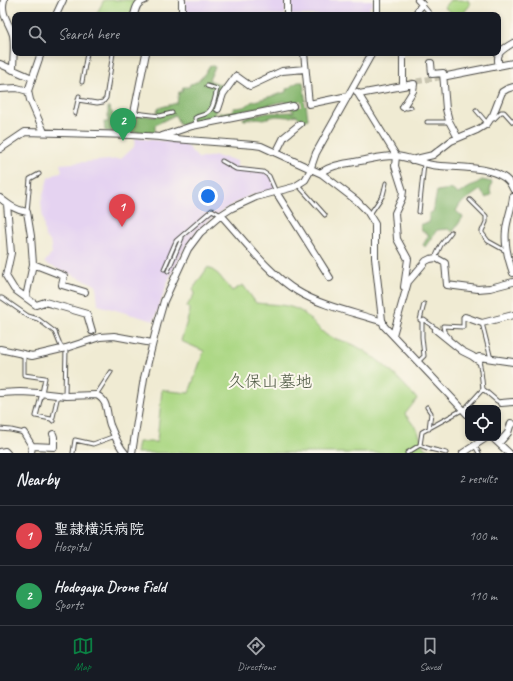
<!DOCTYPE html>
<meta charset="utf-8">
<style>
:root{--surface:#171b24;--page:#242831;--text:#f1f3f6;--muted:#9ea1a6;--line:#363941;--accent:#0b8043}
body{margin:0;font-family:Caveat,"Klee One",sans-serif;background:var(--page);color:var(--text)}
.controls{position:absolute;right:12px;bottom:12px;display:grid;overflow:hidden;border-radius:8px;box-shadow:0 2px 6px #0003}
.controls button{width:36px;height:36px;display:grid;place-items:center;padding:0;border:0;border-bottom:1px solid var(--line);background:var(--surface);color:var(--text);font:20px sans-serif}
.you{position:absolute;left:208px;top:196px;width:14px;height:14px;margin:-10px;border:3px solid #fff;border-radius:50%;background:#1a73e8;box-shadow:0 0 0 6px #1a73e833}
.badge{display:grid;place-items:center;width:26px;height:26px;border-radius:50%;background:var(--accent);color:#fff;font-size:13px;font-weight:700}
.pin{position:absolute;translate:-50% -33px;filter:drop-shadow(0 1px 2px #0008)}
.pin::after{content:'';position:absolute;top:21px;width:14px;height:12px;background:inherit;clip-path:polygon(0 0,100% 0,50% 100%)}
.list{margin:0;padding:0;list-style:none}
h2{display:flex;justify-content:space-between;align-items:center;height:52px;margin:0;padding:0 16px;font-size:17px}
h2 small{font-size:13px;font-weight:400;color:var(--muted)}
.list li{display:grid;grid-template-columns:26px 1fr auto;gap:12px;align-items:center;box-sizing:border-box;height:60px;padding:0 16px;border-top:1px solid var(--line)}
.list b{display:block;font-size:15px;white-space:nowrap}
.list p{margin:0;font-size:13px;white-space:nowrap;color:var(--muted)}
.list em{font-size:13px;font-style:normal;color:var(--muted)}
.icon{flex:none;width:22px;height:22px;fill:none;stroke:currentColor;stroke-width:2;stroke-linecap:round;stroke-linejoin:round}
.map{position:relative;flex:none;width:513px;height:453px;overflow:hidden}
.search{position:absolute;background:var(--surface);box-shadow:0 2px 6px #0003;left:12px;right:12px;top:12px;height:44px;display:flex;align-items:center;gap:10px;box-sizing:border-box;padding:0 14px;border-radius:8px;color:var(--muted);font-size:15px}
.sheet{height:172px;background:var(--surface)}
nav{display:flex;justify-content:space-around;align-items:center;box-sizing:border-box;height:56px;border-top:1px solid var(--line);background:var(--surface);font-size:11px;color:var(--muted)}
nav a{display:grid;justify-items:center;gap:2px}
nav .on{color:var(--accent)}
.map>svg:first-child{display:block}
.built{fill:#e5d3f1}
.green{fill:#abd783;stroke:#6b8157}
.forest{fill:#88b871;stroke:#5a724e}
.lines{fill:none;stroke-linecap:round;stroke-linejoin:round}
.street-tunnel{stroke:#c9c5b1;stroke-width:6;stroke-dasharray:6 3;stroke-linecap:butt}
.lane-casing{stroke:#494844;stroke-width:5}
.street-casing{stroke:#494844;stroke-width:8}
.lane{stroke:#fff;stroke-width:3}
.street{stroke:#fff;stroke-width:6}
.labels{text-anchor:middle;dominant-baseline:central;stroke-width:4;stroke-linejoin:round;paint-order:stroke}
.park-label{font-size:17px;fill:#4b5641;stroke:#fbf7ec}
</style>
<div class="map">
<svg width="513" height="453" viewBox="0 0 513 453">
<rect width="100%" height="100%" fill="#fbf7ec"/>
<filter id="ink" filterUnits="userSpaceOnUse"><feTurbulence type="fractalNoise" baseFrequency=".025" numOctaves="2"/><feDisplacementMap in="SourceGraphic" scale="8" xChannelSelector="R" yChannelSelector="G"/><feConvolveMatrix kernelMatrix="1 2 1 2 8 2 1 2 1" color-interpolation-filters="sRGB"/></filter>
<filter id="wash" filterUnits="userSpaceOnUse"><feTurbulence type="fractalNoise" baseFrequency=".012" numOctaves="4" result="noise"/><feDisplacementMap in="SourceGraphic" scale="16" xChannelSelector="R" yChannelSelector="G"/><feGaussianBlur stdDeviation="0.9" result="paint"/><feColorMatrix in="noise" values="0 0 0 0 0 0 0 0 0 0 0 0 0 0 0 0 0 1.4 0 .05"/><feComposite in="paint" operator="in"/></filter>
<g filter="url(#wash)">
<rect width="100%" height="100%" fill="#f0ebd3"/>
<path class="built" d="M185,0h100v15h-101z
M289,0h84v6h-4l1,9h-81z
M135,138l49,5 14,15 19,-2 6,2 1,-1 13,4v6l25,3 9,6 5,13 -27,7 -18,9 -25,17 -11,11 -11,16 -16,32 -14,40 -56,-16 -2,-20 -52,-22 8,-10 -2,-12 -5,-4 -4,-35 7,-24 14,-7 -2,-7 61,-5 13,-12z"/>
<path class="green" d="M104,0h34l-5,5 -2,10h-35z
M450,0h18l2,5 -8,10h-8l-10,-8z
M208,267l10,7 14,17 11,-6 13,18c17,2 39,0 52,14 3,3 17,18 20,19 8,4 18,5 26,9 25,13 45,33 63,54l-12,15 13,17 6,17 16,5h-304l2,-11h19l5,-53 7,2 20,2 15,-42 -23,-10 9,-30 -3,-5 8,-13 -2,-4z"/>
<path class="forest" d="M210,65l5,2 -6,13 15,6 -4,9 -6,21 -34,9 -5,-10 -20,10v8l-50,-2 -1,-9h4v-16l5,8v7l11,1 2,-2 9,2 2,-7 19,2 2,-9 19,-5 2,-11h3l1,-5h6l1,-3c10,-1 15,-11 20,-19z
M298,82h5l5,37 -5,2 -7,-6 -6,2 -14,-1 -13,3 -5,-1 -14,2 -1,-2 24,-5 27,-1 -9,-11 -65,16 -1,-4 14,-2 1,-3c6,0 13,-1 17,-6l35,-10v-3l4,-1 1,-2z
M482,180l10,2 -2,8 1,5 -5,3 -6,-8 -20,14 -4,7 7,6 -10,15 -5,-3 -11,1 -12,17 -2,-2 6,-10 -8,-5v-6l8,-1v-10l4,-1 4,-21 14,-2 7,5z"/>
</g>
<g filter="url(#ink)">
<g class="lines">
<path class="street-tunnel" d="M408,83l39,-7
M293,106l20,-4"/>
<g class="lane-casing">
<path id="lane" d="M422,4l9,11
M82,82l5,-29
M79,96l-1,4 19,3 6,-1 3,-4 7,-45
M403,107l4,1 4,-1
M476,110l11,13
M135,113l25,3 12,-3
M75,114l3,-14
M491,118l3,1 7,-7h3l9,10
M427,122h22
M196,125l-1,-7c4,-3 8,-2 12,-5 7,-4 8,-17 10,-24l-10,-3
M222,161l14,8 27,3 6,4 7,16
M298,185l27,30
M470,200l16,16v6l-4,9v2l6,8 18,10
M27,212l3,-33 9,-5
M419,212l5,-48
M370,214l13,-19 3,-12
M435,258l6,-13 10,-13
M164,269l12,-28 36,-31 9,5
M168,271l14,-33
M0,298h2l26,18 10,3 17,13 7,17
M422,321l-2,-1 4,-16
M482,323l9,36
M449,337l-5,-6 -1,-5 20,1v-10
M24,355v20l21,3 -3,15
M479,361l2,10 2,18
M418,362l6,-6 -2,-19v-16l2,-1 11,8
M42,393l-6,23 15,3 2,2
M96,395l15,-23
M65,396l1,-48
M427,407l4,6 -2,16
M463,411l20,-22 14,12 4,2
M53,417l5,-22
M0,429l11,1 13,3
M420,445l2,-13 40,-22
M420,445c9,5 17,5 26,8
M475,446l4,7
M73,453l2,-13 18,4 22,-8
M407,453l13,-8"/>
</g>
<g class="street-casing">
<path id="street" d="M4,0c-4,14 5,22 9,35 2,11 0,24 0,35
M377,0v15
M56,15l7,-15
M134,15c2,-7 3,-13 11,-15
M182,15v-15
M287,15v-15
M415,15l7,-11 -4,-4
M41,53l-13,38 2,9 14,32
M304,53l5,51 39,-8
M403,53v33
M431,63l1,11 11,-1 3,36 3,12 9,17
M0,64l32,14
M499,66c-4,-14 3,-16 14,-23
M447,76l66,-13
M0,89l17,-1 11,3
M357,92l40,65
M359,94l55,-10 -1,7 -10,16
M218,109l5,-15 13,-18 14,10 32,-15 23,-2
M132,123l14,-70
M162,136l30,-10 101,-20
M174,139l80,6 7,1 61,28 35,27 10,10 8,13v34l7,62 2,6 84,89
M0,149l25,-17 106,3 29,2 16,2
M276,153l8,-16 16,-13
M396,156l-1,10 8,25 -1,7 -7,15 2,26 11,20 -4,28
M412,160l21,-5 18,-14 26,-11 10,-6 6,-9 9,-23 5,-3 6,-2
M320,173c13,-9 25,-9 40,-12 11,-2 22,-5 34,-5 13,0 26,7 38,9 23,4 72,-2 81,24
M276,192l54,86
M513,197c-1,11 -6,22 -7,33 -2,15 2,29 7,43
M0,198c9,7 15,12 27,14l4,24 2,28 -7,33
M7,204l4,49 -5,23 8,13 22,16 9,-3 42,12 5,17
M221,215c22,24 48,59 76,76 24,15 59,22 86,31
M33,264l31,12 -2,9 23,7
M465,317l17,6 31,-8
M436,330l26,21 10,5 7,5
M393,335l15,-53 18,-21 4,-2 6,-1 9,5 2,22 31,4 12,-1 23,-6
M0,349l32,7 34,-8 34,-11 14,-1 38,7
M476,359l3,-2 34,5
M0,393l20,-1 19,1 27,3 30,-1c13,5 10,19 14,30 4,10 8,20 15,28
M501,403l12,-1
M24,433l8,13
M493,438l16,15
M499,443l9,-10 3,-10 2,1
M0,452l5,-1 2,2
M31,453l1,-7 22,1v-10l-1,-3
M132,453l12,-75 14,-56 6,-21 24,-52 12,-16 21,-18 11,-7 24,-11 38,-10 11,-7 4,-7 7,-20 56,-100
M463,453l23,-15"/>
</g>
<use href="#lane" class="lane"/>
<use href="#street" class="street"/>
</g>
</g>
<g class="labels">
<g class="park-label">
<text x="270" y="381">久保山墓地</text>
</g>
</g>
</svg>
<div class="controls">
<button><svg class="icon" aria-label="locate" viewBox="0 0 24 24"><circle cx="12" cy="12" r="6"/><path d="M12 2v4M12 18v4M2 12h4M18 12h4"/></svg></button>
</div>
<div class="you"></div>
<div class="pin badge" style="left:122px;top:227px;background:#e0444e">1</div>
<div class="pin badge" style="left:123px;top:141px;background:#2e9e5b">2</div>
<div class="search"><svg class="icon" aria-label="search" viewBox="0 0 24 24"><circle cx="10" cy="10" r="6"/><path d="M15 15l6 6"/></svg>Search here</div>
</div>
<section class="sheet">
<h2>Nearby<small>2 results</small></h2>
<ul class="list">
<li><span class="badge" style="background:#e0444e">1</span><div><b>聖隷横浜病院</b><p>Hospital</p></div><em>100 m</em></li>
<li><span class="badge" style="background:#2e9e5b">2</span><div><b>Hodogaya Drone Field</b><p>Sports</p></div><em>110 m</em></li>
</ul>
</section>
<nav>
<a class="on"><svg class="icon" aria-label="map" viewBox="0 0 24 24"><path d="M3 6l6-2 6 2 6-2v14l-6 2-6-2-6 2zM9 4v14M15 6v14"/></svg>Map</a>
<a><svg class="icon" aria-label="directions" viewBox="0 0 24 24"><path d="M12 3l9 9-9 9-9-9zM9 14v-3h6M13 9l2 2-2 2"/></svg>Directions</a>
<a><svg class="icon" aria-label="saved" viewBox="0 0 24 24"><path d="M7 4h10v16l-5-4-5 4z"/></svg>Saved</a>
</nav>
